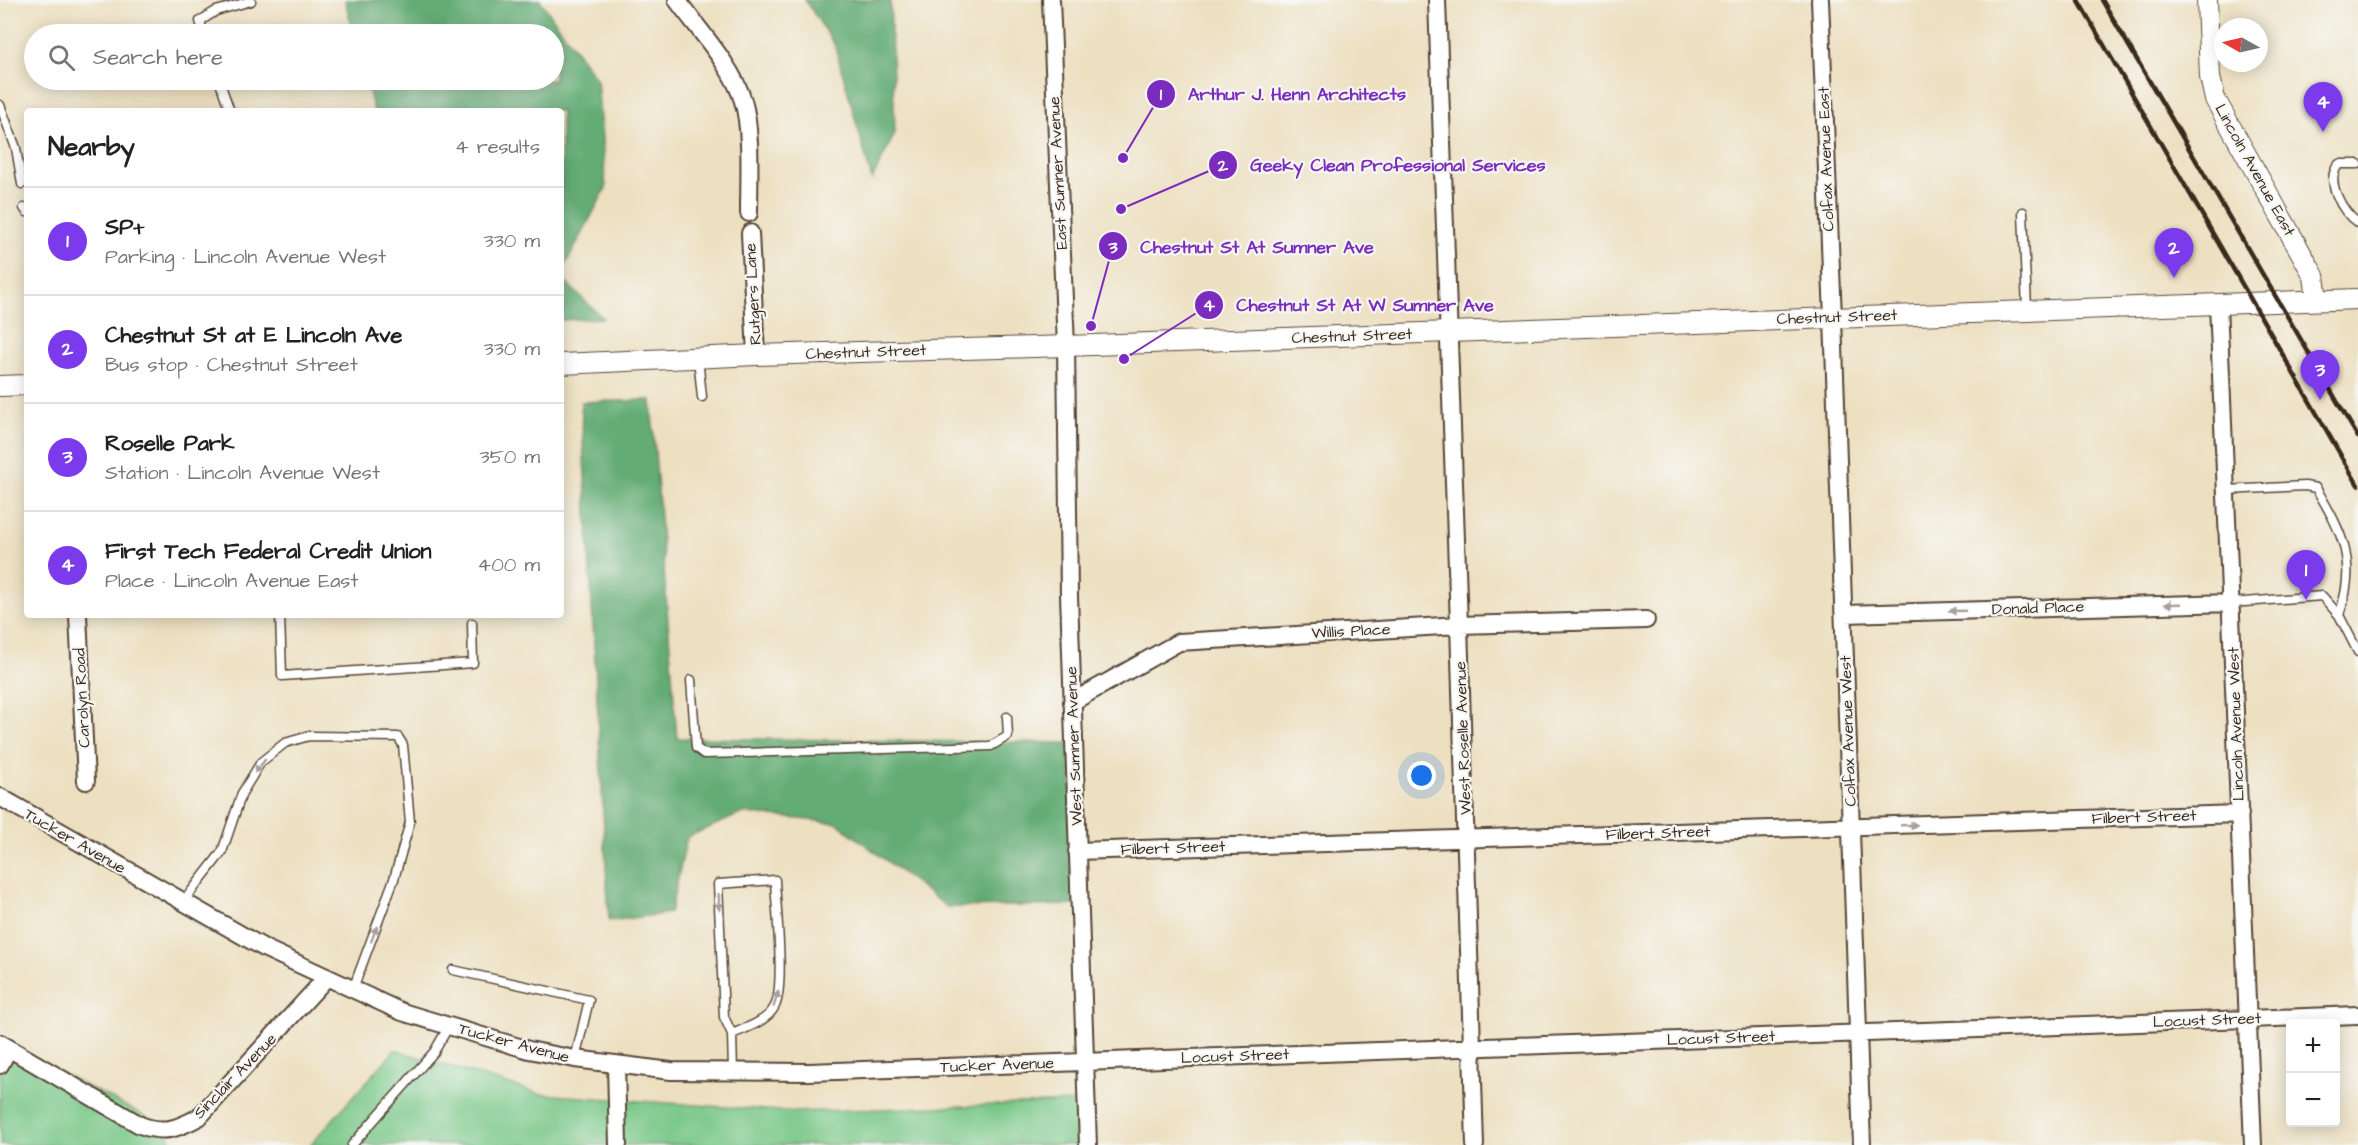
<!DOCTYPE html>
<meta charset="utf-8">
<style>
:root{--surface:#fff;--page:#f2f2f2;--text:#222;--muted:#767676;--line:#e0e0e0;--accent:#7c3aed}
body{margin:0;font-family:"Architects Daughter",sans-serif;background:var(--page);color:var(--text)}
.controls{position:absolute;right:18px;bottom:18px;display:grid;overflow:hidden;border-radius:6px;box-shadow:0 3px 15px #0003}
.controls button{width:54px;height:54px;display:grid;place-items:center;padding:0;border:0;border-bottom:2px solid var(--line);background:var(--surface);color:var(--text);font:30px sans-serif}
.compass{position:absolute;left:2214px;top:18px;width:54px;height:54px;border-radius:50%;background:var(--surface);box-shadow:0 3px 15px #0003;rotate:278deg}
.you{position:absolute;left:1422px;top:776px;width:21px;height:21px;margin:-15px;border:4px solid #fff;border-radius:50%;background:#1a73e8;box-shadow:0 0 0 9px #1a73e833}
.badge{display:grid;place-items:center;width:39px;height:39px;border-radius:50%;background:var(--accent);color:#fff;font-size:20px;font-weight:700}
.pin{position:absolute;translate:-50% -50px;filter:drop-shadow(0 2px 3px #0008)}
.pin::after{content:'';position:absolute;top:32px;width:21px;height:18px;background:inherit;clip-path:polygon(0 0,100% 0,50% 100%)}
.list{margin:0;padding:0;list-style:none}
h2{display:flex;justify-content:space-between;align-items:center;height:78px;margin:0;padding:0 24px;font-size:26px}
h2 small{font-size:20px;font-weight:400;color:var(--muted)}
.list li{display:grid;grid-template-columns:39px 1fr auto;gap:18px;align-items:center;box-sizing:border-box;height:108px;padding:0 24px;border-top:2px solid var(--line)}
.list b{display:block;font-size:22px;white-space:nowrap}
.list p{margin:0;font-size:20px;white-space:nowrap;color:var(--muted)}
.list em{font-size:20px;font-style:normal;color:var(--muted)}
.icon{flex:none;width:33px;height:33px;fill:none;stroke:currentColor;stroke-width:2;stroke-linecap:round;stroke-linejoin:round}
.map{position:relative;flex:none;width:2358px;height:1145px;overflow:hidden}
.search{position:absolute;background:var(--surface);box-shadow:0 3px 15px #0003;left:24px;top:24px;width:540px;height:66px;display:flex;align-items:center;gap:15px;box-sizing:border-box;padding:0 21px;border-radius:33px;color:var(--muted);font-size:22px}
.panel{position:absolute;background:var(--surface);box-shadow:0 3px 15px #0003;left:24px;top:108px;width:540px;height:510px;border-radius:6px}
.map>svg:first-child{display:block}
.green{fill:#7ac889;stroke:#5a7954;stroke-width:1.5}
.forest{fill:#63ac75;stroke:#4f6b4a;stroke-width:1.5}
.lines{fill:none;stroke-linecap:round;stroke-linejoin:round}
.service-casing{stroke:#564536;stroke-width:11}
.minor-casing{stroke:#564536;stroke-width:20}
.tertiary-casing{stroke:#564536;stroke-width:22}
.service{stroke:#fff;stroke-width:8}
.minor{stroke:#fff;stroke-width:16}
.tertiary{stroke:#fff;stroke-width:20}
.rail{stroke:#3b2a1e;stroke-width:4.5}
.oneway{fill:#a79f9a}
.labels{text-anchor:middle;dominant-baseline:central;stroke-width:4.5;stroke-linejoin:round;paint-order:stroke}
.street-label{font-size:16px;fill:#3b2a1e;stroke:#f6f6f2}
.leader{fill:none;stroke:#7b2cbf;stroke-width:2}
.callout-dot{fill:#7b2cbf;stroke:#f6f6f2;stroke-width:2}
.mark-label{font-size:18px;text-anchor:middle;font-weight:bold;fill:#fff}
.callout-label{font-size:18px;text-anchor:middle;font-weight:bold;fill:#7b2cbf;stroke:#f6f6f2;stroke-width:4.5;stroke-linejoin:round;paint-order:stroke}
</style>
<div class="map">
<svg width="2358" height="1145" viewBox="0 0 2358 1145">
<rect width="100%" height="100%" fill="#f6f6f2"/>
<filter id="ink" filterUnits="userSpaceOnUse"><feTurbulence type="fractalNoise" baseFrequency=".0167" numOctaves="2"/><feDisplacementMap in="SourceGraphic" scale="12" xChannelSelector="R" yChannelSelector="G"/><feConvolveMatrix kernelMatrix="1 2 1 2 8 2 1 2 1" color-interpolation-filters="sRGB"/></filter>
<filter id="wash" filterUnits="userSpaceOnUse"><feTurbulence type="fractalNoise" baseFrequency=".008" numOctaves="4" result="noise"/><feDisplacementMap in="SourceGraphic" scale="24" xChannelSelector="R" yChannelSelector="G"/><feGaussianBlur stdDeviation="1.35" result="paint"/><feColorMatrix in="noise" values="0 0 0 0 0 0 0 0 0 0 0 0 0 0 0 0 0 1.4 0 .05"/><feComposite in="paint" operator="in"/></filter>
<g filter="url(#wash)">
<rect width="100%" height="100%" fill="#ede0c1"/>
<path class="green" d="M11,1047l151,78 12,20h-174v-84z
M395,1050l145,44 255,18 281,-10 2,43h-768z"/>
<path class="forest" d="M345,0h195l57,80 9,108 -45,85v-162h-187l-8,-31h188v-46h-200z
M805,0h85l5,133 -23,47 -37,-135z
M561,278l42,40 -42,2z
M651,400l26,338 393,5 8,162 -131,2 -110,-84 -94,-10 -56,24 -17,76 -61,8 -28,-519z"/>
</g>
<g filter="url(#ink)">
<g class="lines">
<g class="service-casing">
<path id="service" d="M204,34l-4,-13 16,-10 35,-10
M219,80l11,31
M0,105l16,43 6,36
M2358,164h-19c-15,16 3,48 19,59
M24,208l3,4
M2023,212l4,98
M698,358l4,39
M2227,490l78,-4 11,2c27,46 42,75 23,127
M2232,603l90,-7 17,19 19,37
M280,615l2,61 191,-13 -1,-40
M691,680l5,68 8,6 287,-8 17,-10 -1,-19
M183,902l39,-50 20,-59 19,-31 24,-19 24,-7 89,1 5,8 7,77 -16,57 -41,110
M453,970l136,30 -14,59
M732,1034c14,-6 36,-13 43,-28 10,-21 1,-99 0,-126l-57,4 6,133 8,17 1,37
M352,1145l82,-93 15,-26"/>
</g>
<g class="minor-casing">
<path id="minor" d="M677,0c21,29 56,67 66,101 9,28 6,81 6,112
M1051,0l15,346 3,249 19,550
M1437,0l22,625 16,520
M1820,0l13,318 29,827
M750,233l6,122
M2218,303l35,842
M1844,614l388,-11
M78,615l8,166
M1072,702l107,-60 280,-17 187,-5
M0,797l266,152 136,63 127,38 46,9 96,12 138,1 1549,-57
M1077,851l1163,-37
M0,1043l140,82c24,9 37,4 59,-8l128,-140
M0,1065l9,-17
M616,1065l2,80"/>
</g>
<g class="tertiary-casing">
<path id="tertiary" d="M2207,0l3,77 5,22 99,177 3,23
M561,364l195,-9 310,-9 1292,-47
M0,386l27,-1"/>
</g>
<use href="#service" class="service"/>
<use href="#minor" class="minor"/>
<use href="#tertiary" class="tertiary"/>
<path class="rail" d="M2078,0l280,485
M2102,0l256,437"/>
</g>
<defs><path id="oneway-solid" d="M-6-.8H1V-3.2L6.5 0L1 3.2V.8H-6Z" transform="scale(1.5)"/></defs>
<g class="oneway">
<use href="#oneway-solid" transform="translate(2173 604) rotate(178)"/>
<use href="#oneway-solid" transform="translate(1957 611) rotate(178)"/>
<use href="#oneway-solid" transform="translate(260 766) rotate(129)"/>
<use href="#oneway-solid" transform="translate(1909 825) rotate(-2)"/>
<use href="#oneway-solid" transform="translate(719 902) rotate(87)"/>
<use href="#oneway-solid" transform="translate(374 934) rotate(-69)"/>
<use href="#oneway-solid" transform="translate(776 999) rotate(-73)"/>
</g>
</g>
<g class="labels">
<g class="street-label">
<text transform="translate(1826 159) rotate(-92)">Colfax Avenue East</text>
<text transform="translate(2255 170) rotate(61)">Lincoln Avenue East</text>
<text transform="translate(1058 173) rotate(-93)">East Sumner Avenue</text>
<text transform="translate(753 294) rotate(-93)">Rutgers Lane</text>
<text transform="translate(1837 317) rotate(-2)">Chestnut Street</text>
<text transform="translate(1352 336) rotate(-2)">Chestnut Street</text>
<text transform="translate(866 352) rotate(-2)">Chestnut Street</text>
<text transform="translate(2038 608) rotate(-2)">Donald Place</text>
<text transform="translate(1351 631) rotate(-3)">Willis Place</text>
<text transform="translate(82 698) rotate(-93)">Carolyn Road</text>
<text transform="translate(2236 724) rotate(-92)">Lincoln Avenue West</text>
<text transform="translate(1848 731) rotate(-92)">Colfax Avenue West</text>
<text transform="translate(1463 738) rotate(-92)">West Roselle Avenue</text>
<text transform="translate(1074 746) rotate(-92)">West Sumner Avenue</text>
<text transform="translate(2144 817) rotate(-2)">Filbert Street</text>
<text transform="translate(1658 833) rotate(-2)">Filbert Street</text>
<text transform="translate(75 841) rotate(30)">Tucker Avenue</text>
<text transform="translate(1173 848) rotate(-2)">Filbert Street</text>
<text transform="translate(2207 1020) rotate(-2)">Locust Street</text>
<text transform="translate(1721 1038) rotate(-2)">Locust Street</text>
<text transform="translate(514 1043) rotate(15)">Tucker Avenue</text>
<text transform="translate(1235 1056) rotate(-2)">Locust Street</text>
<text transform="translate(997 1065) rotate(-2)">Tucker Avenue</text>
<text transform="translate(235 1076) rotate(-46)">Sinclair Avenue</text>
</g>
</g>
<path class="leader" d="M1123 158L1161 94M1121 209L1223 165M1091 326L1113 246M1124 359L1209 305"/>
<g class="callout-dot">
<circle cx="1123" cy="158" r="6"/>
<circle cx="1121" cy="209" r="6"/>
<circle cx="1091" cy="326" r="6"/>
<circle cx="1124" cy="359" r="6"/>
<circle cx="1161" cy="94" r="15"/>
<circle cx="1223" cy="165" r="15"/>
<circle cx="1113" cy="246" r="15"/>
<circle cx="1209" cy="305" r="15"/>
</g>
<g class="mark-label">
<text x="1161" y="100">1</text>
<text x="1223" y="171">2</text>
<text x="1113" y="253">3</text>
<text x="1209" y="311">4</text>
</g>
<g class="callout-label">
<text x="1297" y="100">Arthur J. Henn Architects</text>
<text x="1398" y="171">Geeky Clean Professional Services</text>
<text x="1257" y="253">Chestnut St At Sumner Ave</text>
<text x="1365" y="311">Chestnut St At W Sumner Ave</text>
</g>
</svg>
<div class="controls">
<button>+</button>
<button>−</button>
</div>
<svg class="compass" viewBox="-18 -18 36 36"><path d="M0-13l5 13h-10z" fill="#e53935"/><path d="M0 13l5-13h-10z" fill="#767676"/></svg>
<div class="you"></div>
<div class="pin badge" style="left:2306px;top:600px">1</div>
<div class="pin badge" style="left:2174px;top:278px">2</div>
<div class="pin badge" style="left:2320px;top:400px">3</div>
<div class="pin badge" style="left:2323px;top:132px">4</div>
<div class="search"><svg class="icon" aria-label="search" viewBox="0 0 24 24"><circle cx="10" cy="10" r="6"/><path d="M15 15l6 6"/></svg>Search here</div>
<section class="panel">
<h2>Nearby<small>4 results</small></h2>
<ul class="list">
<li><span class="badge">1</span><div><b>SP+</b><p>Parking · Lincoln Avenue West</p></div><em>330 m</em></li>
<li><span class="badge">2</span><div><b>Chestnut St at E Lincoln Ave</b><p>Bus stop · Chestnut Street</p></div><em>330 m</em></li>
<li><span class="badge">3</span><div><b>Roselle Park</b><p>Station · Lincoln Avenue West</p></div><em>350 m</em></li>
<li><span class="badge">4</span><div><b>First Tech Federal Credit Union</b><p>Place · Lincoln Avenue East</p></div><em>400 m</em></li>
</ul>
</section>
</div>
